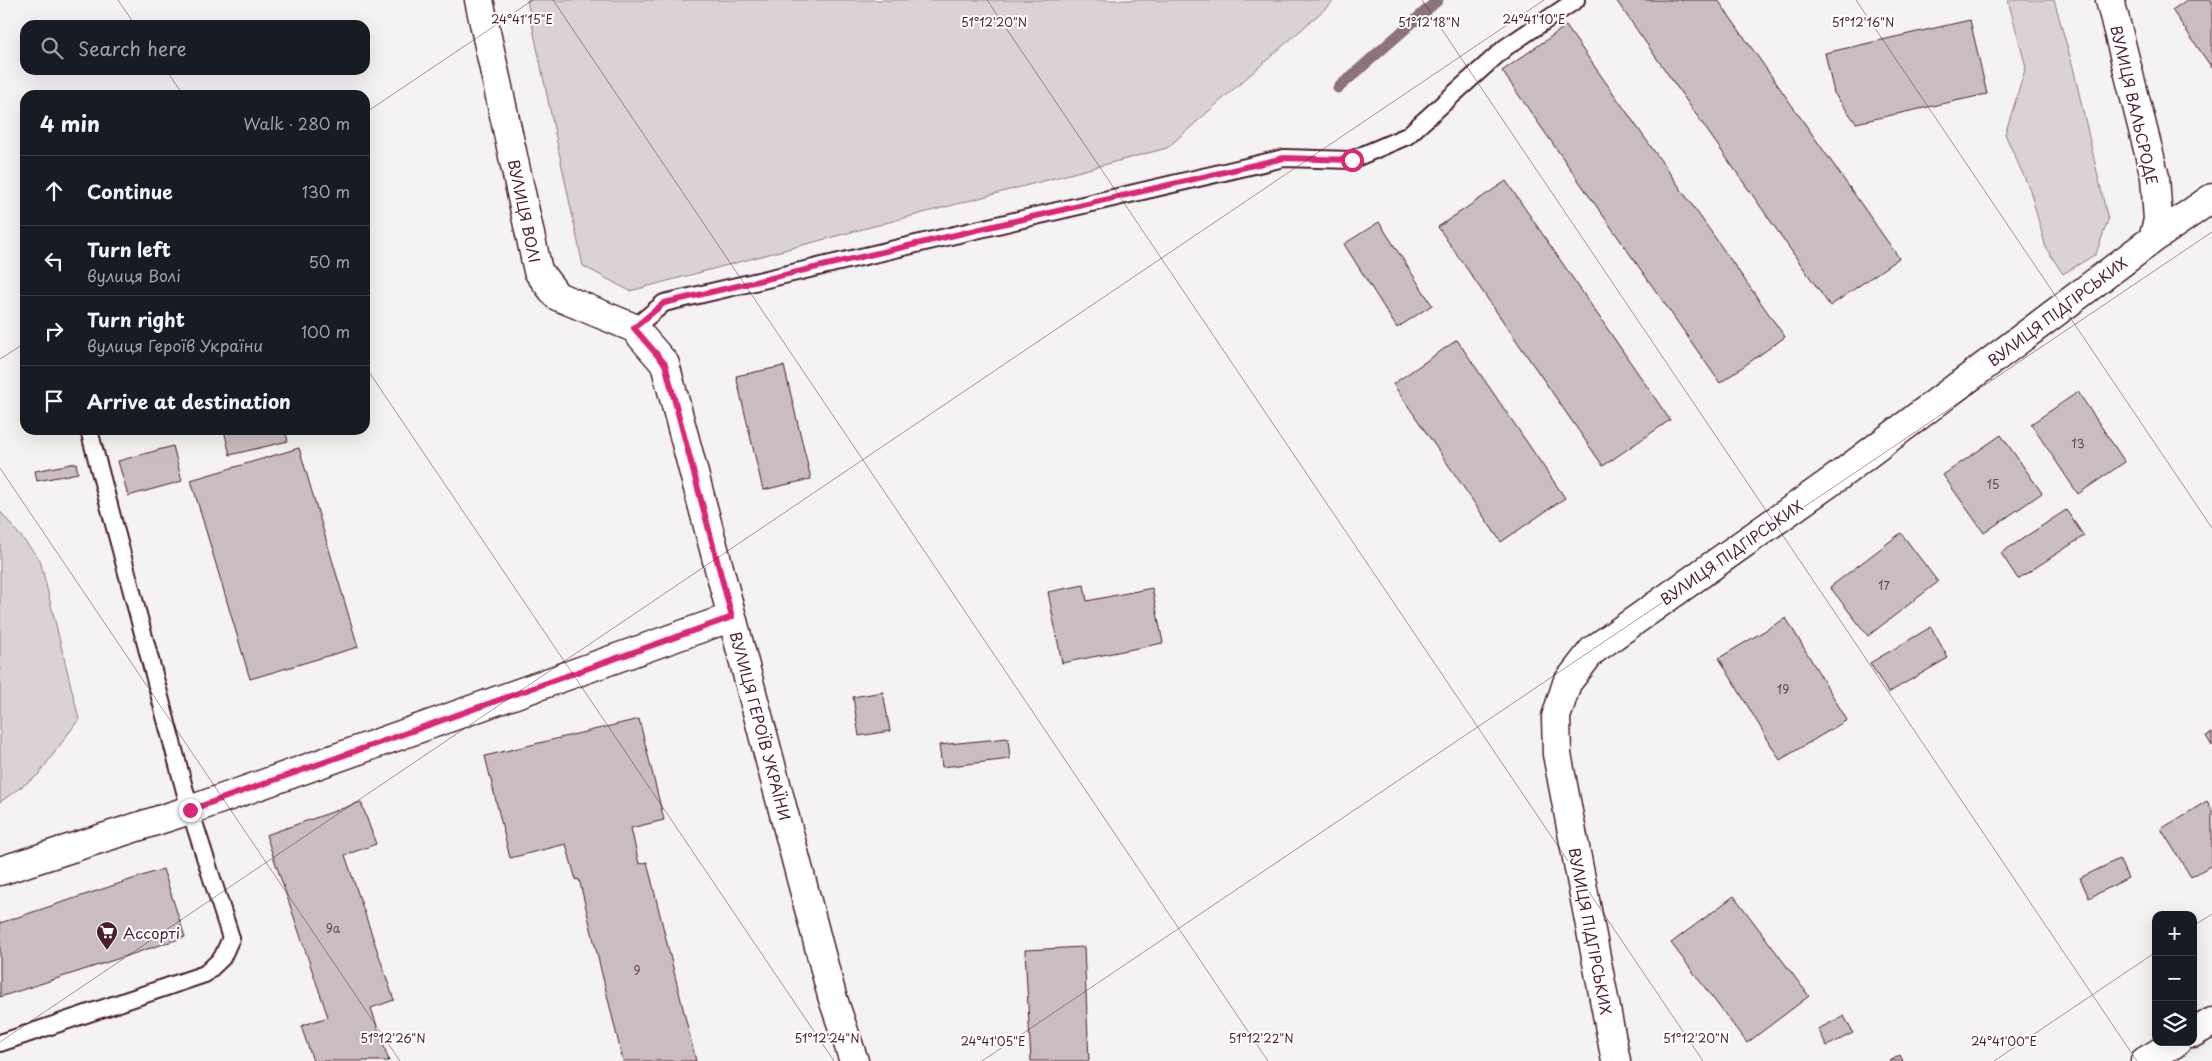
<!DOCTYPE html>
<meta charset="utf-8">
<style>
:root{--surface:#171b24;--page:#20242c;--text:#f1f3f6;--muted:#9ea1a6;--line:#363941}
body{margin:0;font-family:"Playpen Sans",sans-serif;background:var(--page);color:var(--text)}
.controls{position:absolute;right:15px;bottom:15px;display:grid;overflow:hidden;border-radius:10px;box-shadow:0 5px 20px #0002}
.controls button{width:45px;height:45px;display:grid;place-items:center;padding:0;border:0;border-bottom:1px solid var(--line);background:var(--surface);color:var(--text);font:25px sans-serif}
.stop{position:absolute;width:15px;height:15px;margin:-11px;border:4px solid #db2777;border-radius:50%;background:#fff}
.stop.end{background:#db2777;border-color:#fff;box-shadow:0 1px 5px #0008}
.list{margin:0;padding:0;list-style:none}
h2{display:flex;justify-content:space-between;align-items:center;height:65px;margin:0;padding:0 20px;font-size:21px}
h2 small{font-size:16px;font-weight:400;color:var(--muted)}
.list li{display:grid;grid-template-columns:32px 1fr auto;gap:15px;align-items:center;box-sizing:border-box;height:70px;padding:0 20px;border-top:1px solid var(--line)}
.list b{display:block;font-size:19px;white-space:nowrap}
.list p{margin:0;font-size:16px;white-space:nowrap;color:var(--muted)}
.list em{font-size:16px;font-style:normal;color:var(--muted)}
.icon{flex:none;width:28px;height:28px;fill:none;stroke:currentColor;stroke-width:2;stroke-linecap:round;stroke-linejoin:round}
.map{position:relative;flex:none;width:2212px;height:1061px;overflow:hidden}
.search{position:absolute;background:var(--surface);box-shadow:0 5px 20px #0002;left:20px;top:20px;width:350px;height:55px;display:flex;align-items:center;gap:12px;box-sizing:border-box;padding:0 18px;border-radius:15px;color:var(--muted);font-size:19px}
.panel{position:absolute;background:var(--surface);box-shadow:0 5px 20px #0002;left:20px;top:90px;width:350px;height:345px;border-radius:15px}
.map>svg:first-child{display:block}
.green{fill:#dbd2d5;stroke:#927880}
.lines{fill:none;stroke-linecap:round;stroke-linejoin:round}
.stream{stroke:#8d727a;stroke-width:11}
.building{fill:#cabdc1;stroke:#4a1f2b}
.service-casing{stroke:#4a1f2b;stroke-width:20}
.minor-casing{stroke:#4a1f2b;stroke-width:31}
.service{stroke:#fff;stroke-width:16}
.minor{stroke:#fff;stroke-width:28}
.route{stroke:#db2777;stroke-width:6}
.ticks{fill:none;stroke:#4a1f2b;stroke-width:1;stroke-opacity:0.45}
.labels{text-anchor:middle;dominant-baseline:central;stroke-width:4;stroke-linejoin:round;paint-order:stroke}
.number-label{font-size:12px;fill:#6a4650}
.street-label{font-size:15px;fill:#4a1f2b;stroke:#fff}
.poi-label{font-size:15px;fill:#4a1f2b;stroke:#fff;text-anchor:start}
.ticks-label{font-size:12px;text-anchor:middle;fill:#4a1f2b;stroke:#fff;stroke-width:4;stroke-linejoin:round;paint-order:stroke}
</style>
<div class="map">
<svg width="2212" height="1061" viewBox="0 0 2212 1061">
<rect width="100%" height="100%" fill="#f4f2f2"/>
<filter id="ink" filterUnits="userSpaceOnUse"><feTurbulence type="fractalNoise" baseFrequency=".02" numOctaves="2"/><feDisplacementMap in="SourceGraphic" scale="10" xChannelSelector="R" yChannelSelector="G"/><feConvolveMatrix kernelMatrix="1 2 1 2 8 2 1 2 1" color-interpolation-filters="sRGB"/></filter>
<g filter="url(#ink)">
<path class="green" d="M527,0h808l-168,148 -537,143 -47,-25z
M2008,0h46l19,67 35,153 -12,34 -33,20 -17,-26 -16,-58 -25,-56 21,-67z
M0,511l40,49 39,159 -41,56 -38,27z"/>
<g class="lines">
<path class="stream" d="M1338,88l100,-88"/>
</g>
<path class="building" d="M1616,0h102l181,258 -69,48z
M2187,0h25v68l-40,-58z
M1970,20l17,74 -131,29 -22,-30 -9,-40z
M1566,26l219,311 -65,46 -218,-312z
M1506,181l164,239 -67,46 -165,-239z
M1379,222l53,83 -35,23 -53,-84z
M1457,340l108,158 -64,44 -108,-158z
M784,366l27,113 -48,11 -27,-114z
M2078,392l47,70 -47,32 -47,-70z
M224,430h61l3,11 -58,14z
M2001,435l41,58 -58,40 -41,-58z
M173,446l9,35 -54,15 -10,-35z
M299,448l59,199 -108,32 -59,-199z
M76,463l2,10 -41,8 -2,-10z
M2066,510l18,26 -66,43 -17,-26z
M1901,533l37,49 -70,54 -38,-49z
M1084,585l3,16 65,-13 11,55 -101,20 -14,-71z
M1786,618l61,102 -67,40 -61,-102z
M1931,627l17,31 -60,35 -18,-30z
M883,692l7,39 -31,5 -6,-39z
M639,719l25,101 -33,8 8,36 8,-2 49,199h-73l-44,-182 -3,1 -10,-36 -56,14 -25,-102z
M2212,733v13l-6,-10z
M1008,738l2,21 -68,8 -3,-22z
M2207,801l5,9v55l-21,12 -30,-48z
M361,802l15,42 -31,11 49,145 -23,8 18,53h-76l-12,-35 27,-9 -62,-182z
M2119,859l9,19 -39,20 -9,-20z
M163,869l22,68 -185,60v-74z
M1734,896l75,100 -62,47 -76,-100z
M1084,947l5,114h-58l-6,-111z
M1844,1016l9,17 -26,13 -9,-17z
M1900,1055l3,6h-13z"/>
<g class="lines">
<g class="service-casing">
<path id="service" d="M634,328l30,-25 620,-145 67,2 56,-24 99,-89 70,-47
M0,1043l205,-69 17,-16 9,-20 -41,-128 -101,-380"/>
</g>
<g class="minor-casing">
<path id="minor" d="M479,0l59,271 19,25 77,32 31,36 67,253
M2110,0l45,177 3,43 -5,19
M0,871l190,-61 542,-193 100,379 22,65
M2193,1033l19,-11
M1616,1061l-59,-307 -1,-37 11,-34 25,-32 244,-173 317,-239 59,-41
M2145,1061l32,-19"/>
</g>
<use href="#service" class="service"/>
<use href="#minor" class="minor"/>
</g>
</g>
<g class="lines" filter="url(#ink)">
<path class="route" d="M190,810l542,-193 -67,-253 -31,-36 30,-25 620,-145 68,2"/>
</g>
<path class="ticks" d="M118,0l17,25M553,0l715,1061M987,0l716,1061M1422,0l715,1061M1856,0l356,528M166,70l17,25M365,113l168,-113M0,359l25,-16M365,366l469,695M0,468l400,593M2193,926l19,-12M0,1042l1544,-1042M982,1061l1230,-829M1994,1061l162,-109"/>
<defs>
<g id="supermarket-pin" transform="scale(1.125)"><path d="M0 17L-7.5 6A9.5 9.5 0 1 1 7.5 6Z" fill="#4a1f2b" stroke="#fff"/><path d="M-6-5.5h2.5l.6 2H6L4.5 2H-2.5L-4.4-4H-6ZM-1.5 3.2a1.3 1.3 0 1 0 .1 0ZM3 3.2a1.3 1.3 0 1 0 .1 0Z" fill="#fff"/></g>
</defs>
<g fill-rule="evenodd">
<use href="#supermarket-pin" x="107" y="932"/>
</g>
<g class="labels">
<g class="number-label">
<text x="2078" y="443">13</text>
<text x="1993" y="484">15</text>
<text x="1884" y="585">17</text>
<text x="1783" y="689">19</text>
<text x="333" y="928">9а</text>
<text x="637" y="970">9</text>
</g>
<g class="street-label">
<text transform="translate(2135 105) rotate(77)">ВУЛИЦЯ ВАЛЬСРОДЕ</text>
<text transform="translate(525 211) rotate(78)">ВУЛИЦЯ ВОЛІ</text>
<text transform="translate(2057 311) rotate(-37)">ВУЛИЦЯ ПІДГІРСЬКИХ</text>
<text transform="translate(1731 552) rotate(-35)">ВУЛИЦЯ ПІДГІРСЬКИХ</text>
<text transform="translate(761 726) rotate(75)">ВУЛИЦЯ ГЕРОЇВ УКРАЇНИ</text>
<text transform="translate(1591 931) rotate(79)">ВУЛИЦЯ ПІДГІРСЬКИХ</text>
</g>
<g class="poi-label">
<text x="123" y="932">Ассорті</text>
</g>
</g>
<g class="ticks-label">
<text x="522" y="24">24°41'15"E</text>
<text x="1534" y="24">24°41'10"E</text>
<text x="994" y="27">51°12'20"N</text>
<text x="1429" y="27">51°12'18"N</text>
<text x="1863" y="27">51°12'16"N</text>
<text x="393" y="1043">51°12'26"N</text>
<text x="827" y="1043">51°12'24"N</text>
<text x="1261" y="1043">51°12'22"N</text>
<text x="1696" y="1043">51°12'20"N</text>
<text x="993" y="1046">24°41'05"E</text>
<text x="2004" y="1046">24°41'00"E</text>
</g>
</svg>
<div class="controls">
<button>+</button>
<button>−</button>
<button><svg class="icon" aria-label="layers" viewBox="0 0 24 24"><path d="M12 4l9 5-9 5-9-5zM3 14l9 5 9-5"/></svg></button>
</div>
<div class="stop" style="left:1352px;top:160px"></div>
<div class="stop end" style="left:190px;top:810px"></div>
<div class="search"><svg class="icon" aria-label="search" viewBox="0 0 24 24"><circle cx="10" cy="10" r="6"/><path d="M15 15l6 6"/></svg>Search here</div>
<section class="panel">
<h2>4 min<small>Walk · 280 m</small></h2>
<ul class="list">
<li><svg class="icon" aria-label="ahead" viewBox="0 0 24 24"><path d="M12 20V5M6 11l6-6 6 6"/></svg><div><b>Continue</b></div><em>130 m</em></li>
<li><svg class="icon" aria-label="left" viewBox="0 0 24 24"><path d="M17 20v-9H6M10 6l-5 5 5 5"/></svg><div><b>Turn left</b><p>вулиця Волі</p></div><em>50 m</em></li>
<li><svg class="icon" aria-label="right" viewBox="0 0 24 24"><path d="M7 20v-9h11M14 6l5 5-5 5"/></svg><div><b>Turn right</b><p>вулиця Героїв України</p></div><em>100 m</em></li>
<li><svg class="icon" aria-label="arrive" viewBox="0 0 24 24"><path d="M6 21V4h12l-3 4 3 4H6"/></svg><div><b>Arrive at destination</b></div></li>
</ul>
</section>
</div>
